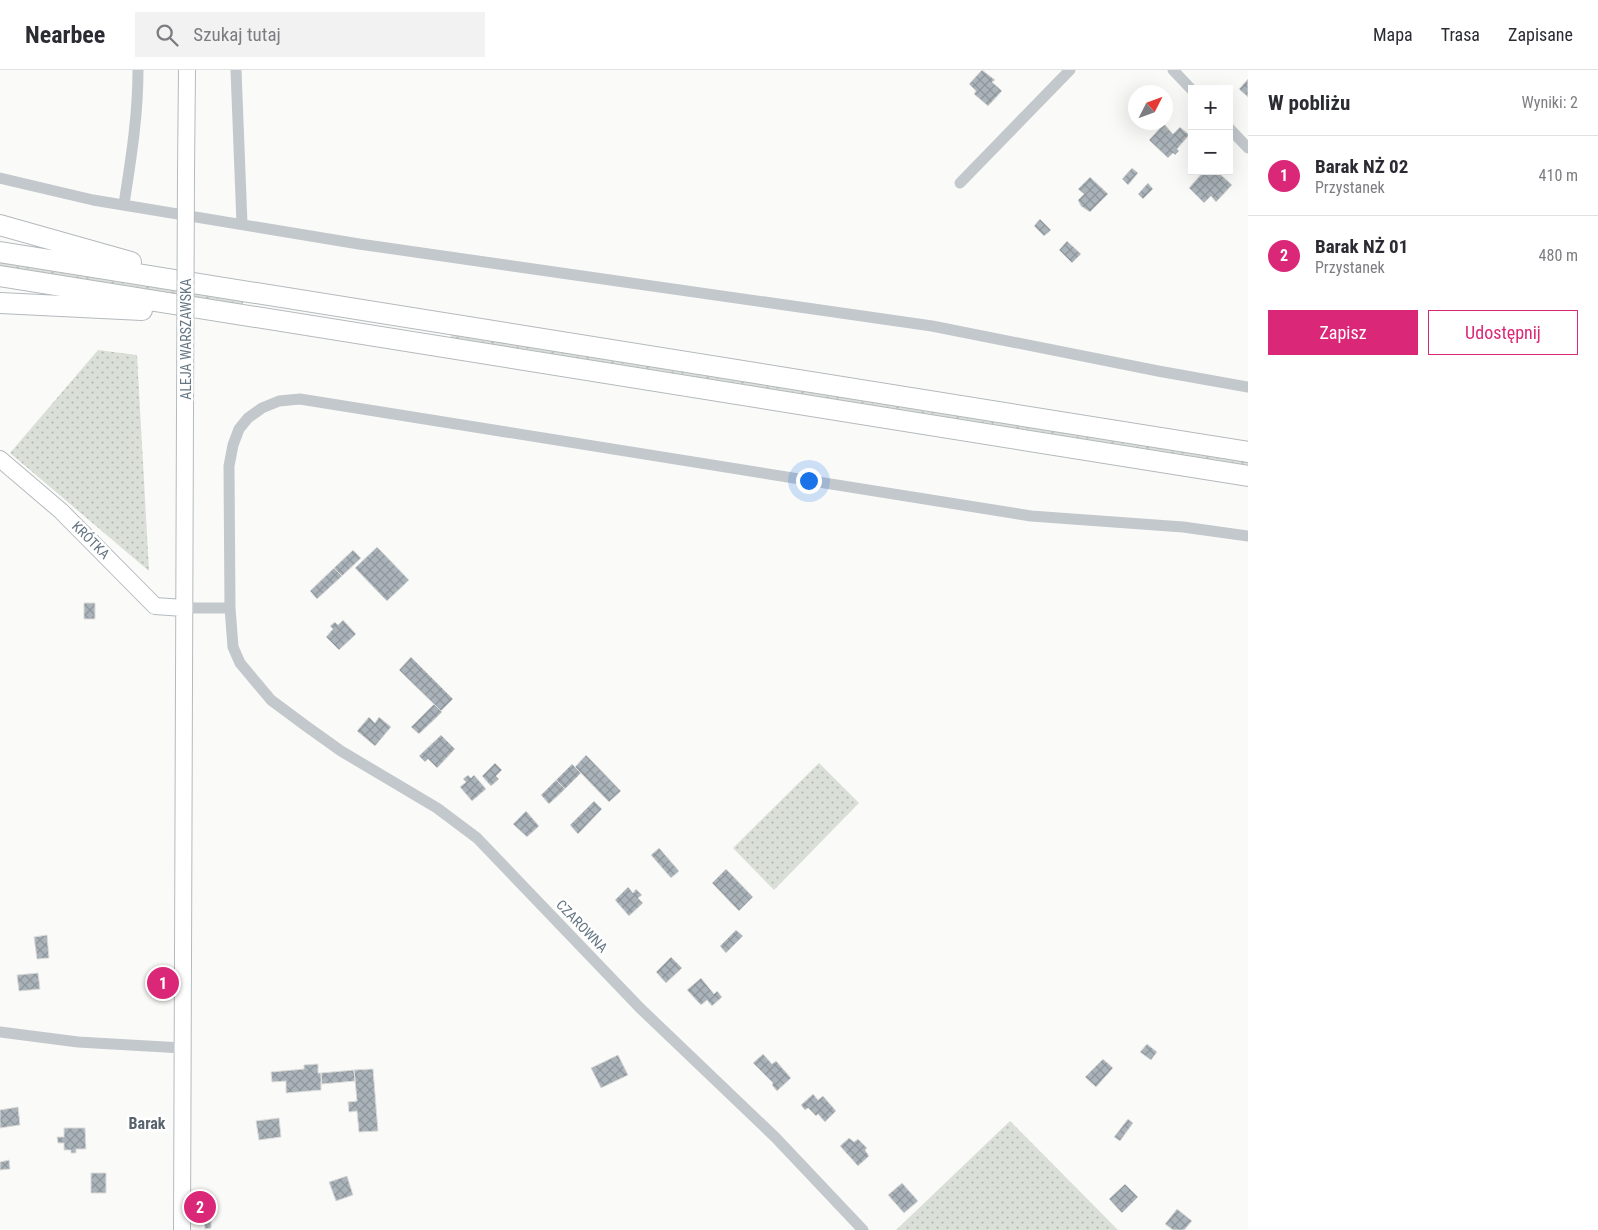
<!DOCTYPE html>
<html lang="pl">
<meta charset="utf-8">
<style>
:root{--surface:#fff;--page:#f2f2f3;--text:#2b2b33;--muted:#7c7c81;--line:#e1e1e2;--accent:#db2777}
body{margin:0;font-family:"Roboto Condensed",sans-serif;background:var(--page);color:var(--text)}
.controls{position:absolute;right:15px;top:15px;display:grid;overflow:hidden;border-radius:0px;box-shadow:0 5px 20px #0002}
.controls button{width:45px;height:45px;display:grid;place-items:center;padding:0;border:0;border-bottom:1px solid var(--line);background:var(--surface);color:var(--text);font:25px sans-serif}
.compass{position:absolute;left:1128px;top:15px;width:45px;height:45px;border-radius:50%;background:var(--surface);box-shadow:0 5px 20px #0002;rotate:48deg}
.you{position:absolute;left:808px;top:410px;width:18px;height:18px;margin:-12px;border:4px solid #fff;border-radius:50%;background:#1a73e8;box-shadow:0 0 0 8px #1a73e833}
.badge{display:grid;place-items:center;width:32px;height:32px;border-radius:50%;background:var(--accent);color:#fff;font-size:16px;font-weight:700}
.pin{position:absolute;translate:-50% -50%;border:2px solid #fff;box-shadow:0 1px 5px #0006}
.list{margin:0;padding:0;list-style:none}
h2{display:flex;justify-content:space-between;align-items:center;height:65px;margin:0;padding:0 20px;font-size:21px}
h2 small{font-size:16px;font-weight:400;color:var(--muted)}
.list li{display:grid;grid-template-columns:32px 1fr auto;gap:15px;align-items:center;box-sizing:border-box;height:80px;padding:0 20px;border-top:1px solid var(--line)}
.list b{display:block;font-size:19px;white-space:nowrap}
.list p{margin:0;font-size:16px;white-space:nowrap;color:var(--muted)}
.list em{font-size:16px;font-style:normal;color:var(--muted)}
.actions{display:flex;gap:10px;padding:15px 20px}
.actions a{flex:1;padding:11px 0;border:1px solid var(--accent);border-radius:0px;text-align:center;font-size:18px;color:var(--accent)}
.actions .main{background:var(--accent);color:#fff}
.icon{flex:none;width:28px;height:28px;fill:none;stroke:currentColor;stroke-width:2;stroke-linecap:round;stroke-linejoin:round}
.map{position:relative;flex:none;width:1248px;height:1160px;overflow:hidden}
header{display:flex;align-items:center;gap:30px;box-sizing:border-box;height:70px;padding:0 25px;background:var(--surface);border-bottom:1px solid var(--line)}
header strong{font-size:24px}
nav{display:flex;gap:28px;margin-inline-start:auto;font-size:18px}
.search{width:350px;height:45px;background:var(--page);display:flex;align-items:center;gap:12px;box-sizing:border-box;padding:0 18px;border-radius:0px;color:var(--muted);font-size:19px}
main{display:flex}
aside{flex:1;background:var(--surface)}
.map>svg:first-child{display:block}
.green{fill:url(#green-dots)}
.building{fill:url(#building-cross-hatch);stroke:#dcdcda}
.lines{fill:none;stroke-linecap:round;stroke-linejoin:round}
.secondary-casing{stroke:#b3babf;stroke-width:18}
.highway-casing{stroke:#b4b9bd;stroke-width:22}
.street{stroke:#c3c8cc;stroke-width:11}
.secondary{stroke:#fff;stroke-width:16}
.highway{stroke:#fff;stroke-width:20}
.secondary-bridge-casing{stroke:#b3babf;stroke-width:18;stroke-linecap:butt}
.secondary-bridge{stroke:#fff;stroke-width:16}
.labels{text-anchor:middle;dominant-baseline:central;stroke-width:5;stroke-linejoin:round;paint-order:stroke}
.street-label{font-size:14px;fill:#657683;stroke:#fff}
.quarter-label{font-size:16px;font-weight:bold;fill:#57646e;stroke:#fff}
</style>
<header>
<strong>Nearbee</strong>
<div class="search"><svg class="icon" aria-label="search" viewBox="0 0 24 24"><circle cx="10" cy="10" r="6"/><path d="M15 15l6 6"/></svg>Szukaj tutaj</div>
<nav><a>Mapa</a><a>Trasa</a><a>Zapisane</a></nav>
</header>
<main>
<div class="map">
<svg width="1248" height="1160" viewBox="0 0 1248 1160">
<defs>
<pattern id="green-dots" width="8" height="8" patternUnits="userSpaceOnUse" patternTransform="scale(1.25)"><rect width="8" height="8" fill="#dadfd7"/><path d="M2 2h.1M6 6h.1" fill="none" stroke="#b4b9b4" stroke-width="1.8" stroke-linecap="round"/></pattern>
<pattern id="building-cross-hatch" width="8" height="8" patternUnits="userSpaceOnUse" patternTransform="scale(1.25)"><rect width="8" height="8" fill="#aab3b9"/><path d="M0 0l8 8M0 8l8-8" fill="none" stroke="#8e969c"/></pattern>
</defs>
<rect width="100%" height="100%" fill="#fafaf8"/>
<path class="green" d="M0,192l244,37 -2,7 -242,-39z
M451,263l797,126v11l-797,-129z
M98,280l39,5 12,216 -139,-118z
M819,693l40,40 -85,87 -41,-42z
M1010,1051l108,109h-222z"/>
<path class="building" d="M982,0l13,10 -3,2 10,9 -14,15 -14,-12 2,-3 -7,-7z
M1248,9v18l-9,-8z
M1164,54l9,10 7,-7 9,8 -12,14 2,2 -4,4 -2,-2 -5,5 -19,-18z
M1132,98l6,5 -10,12 -6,-6z
M1204,101h19l-3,3 12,11 -16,17 -5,-6 -7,7 -15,-15z
M1090,107l18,17 -18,18 -9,-6 -3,-6 6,-6 -6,-5z
M1148,113l5,6 -10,10 -5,-5z
M1040,149l11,11 -7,6 -10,-10z
M1067,171l14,13 -9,9 -13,-13z
M377,477l32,33 -22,21 -32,-33z
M353,480l8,8 -19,18 -8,-8z
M334,498l8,8 -25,23 -7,-8z
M84,533h11v16h-11z
M343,550l13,14 -17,16 -13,-13 7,-8 -3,-3 5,-4 3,3z
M411,587l42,42 -12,12 -42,-41z
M434,634l8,8 -23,22 -8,-7z
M369,647l6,6 4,-6 12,10 -16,19 -18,-15z
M441,665l14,14 -18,19 -9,-9 -3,3 -6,-6z
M586,685l35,36 -12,11 -34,-35z
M495,693l7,7 -6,6 3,3 -8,7 -9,-10z
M572,694l9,9 -16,16 -9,-9z
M468,705l3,3 3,-3 12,14 -14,12 -12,-14 6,-5 -3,-3z
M556,710l9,9 -16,15 -8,-9z
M594,731l8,8 -24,25 -8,-9z
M526,741l13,15 -12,11 -14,-13z
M659,778l20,23 -8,7 -20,-23z
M726,799l27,28 -14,14 -27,-28z
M628,817l5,6 3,-4 6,6 -4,3 5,5 -14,13 -14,-16z
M736,860l7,6 -17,17 -6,-7z
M47,865l2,23 -12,1 -3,-22z
M671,887l11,11 -16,15 -10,-11z
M38,903l2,16 -21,2 -2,-16z
M701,908l13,16 3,-3 5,6 -10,9 -5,-6 -6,5 -14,-15z
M1147,974l10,8 -6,8 -11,-8z
M763,984l9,10 4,-3 15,17 -14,13 -5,-6 1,-2 -20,-20z
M618,985l10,20 -27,13 -10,-20z
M1103,989l10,9 -17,19 -11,-10z
M318,994v9h3v17l-35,3v-12l-14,1 -1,-10 33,-3v-4z
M373,999l5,62 -19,1 -2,-21 -8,1 -1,-10 9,-1 -3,-31z
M354,1000l1,11 -33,3 -1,-11z
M813,1024l5,6 5,-4 13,15 -11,11 -7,-8 -2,2 -8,-8 -3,2 -4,-5z
M18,1037l2,18 -20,3v-18z
M279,1048l2,19 -22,3 -3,-19z
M1128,1049l5,4 -13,18 -6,-4z
M64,1058h21l1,21h-10v4h-5v-3h-7v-7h-6l-1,-6h7z
M849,1068l5,4 4,-3 9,9 -2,2 4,6 -11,10 -18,-20z
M9,1090l1,9 -10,1v-8z
M91,1103h15v20h-15z
M347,1106l6,19 -17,6 -7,-19z
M902,1113l16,18 -14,12 -16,-18z
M1125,1114l13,13 -16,16 -13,-14z
M1177,1139l15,12 -8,9h-11l-8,-6z
M204,1143h7v15l-6,1z"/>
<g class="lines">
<g class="secondary-casing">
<path id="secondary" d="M186,102l1,-102
M0,389l61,52 94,95 29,2
M182,1160l3,-819"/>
</g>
<g class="highway-casing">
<path id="highway" d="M0,155l131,37
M0,182l1248,200
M0,206l1248,200
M0,233l142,7"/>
</g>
<path class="street" d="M236,0l6,154
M1173,0l19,20
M1229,58l19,20
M0,108l93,22 266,44 573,82 226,45 90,16
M960,113l110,-113
M124,134c7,-45 14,-88 14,-134
M184,538h46
M0,962l78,10 104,6
M863,1160l-88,-93 -135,-129 -163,-170 -40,-30 -96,-57 -35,-25 -35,-26 -31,-37 -7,-16 -3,-39 -1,-142 4,-21 6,-16 9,-11 14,-10 17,-7 21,-2 731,117 152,11 65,9"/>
<use href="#secondary" class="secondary"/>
<use href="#highway" class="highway"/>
<g class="secondary-bridge-casing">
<path id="secondary-bridge" d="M185,341l1,-239"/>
</g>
<use href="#secondary-bridge" class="secondary-bridge"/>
</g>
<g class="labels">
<g class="street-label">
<text transform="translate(186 269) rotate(-90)">ALEJA WARSZAWSKA</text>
<text transform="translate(91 470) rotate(45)">KRÓTKA</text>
<text transform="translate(582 856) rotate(46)">CZAROWNA</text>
</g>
<g class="quarter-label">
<text x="147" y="1053">Barak</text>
</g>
</g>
</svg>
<div class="controls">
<button>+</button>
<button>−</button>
</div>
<svg class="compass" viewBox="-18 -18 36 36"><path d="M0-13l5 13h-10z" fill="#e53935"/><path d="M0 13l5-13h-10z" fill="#7c7c81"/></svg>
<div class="you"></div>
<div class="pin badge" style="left:163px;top:913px">1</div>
<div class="pin badge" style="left:200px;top:1137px">2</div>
</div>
<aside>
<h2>W pobliżu<small>Wyniki: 2</small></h2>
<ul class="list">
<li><span class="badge">1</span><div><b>Barak NŻ 02</b><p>Przystanek</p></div><em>410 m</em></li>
<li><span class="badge">2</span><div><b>Barak NŻ 01</b><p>Przystanek</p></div><em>480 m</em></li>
</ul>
<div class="actions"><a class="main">Zapisz</a><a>Udostępnij</a></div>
</aside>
</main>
